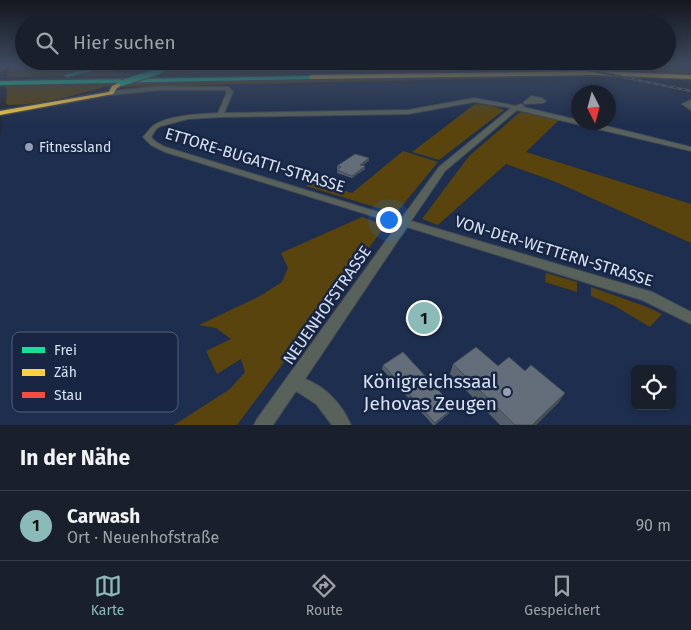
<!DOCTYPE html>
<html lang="de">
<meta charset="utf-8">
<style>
:root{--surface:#1a202b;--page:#232833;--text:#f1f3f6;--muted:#9fa3a9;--line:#383e47;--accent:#8bbbb9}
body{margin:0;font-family:"Fira Sans",sans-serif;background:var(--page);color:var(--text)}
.controls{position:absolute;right:15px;bottom:15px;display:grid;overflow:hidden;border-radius:8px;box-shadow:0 2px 8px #0003}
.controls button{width:45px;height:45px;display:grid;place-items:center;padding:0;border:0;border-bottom:1px solid var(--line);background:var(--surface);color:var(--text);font:25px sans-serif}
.compass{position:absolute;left:571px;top:85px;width:45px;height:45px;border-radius:50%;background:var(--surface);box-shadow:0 2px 8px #0003;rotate:174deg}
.you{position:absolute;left:388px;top:219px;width:18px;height:18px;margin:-12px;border:4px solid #fff;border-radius:50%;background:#1a73e8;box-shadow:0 0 0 8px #1a73e833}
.badge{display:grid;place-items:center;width:32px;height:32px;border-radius:50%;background:var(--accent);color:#111;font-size:16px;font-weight:700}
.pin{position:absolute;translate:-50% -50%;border:2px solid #fff;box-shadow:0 1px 5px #0006}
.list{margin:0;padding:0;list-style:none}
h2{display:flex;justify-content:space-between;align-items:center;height:65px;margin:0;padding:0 20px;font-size:21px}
h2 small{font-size:16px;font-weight:400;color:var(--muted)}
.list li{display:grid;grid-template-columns:32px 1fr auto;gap:15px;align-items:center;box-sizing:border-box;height:70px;padding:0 20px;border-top:1px solid var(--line)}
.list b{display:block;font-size:19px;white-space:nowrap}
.list p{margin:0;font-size:16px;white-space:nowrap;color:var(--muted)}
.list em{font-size:16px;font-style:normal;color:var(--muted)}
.icon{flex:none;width:28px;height:28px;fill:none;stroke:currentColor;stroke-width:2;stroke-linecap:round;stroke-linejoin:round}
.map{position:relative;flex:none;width:691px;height:425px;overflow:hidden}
.search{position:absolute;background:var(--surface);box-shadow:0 2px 8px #0003;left:15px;right:15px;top:15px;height:55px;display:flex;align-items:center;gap:12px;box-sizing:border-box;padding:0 18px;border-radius:28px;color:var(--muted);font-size:19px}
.sheet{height:135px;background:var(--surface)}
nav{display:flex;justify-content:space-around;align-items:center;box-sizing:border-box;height:70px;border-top:1px solid var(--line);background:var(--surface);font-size:14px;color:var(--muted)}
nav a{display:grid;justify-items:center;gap:2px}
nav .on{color:var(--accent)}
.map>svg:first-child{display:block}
.built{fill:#1e2e4e;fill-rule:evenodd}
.green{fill:#5a440d}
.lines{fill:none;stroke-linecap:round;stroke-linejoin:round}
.street-casing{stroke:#404855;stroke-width:2}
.fast-casing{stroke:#404855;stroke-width:3}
.slow-casing{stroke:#404855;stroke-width:3}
.jam-casing{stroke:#404855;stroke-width:3}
.street{fill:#58625a;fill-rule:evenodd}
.fast{fill:#16e098;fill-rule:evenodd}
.slow{fill:#ffcf43;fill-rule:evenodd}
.jam{fill:#f24e42;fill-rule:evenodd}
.rail-casing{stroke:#596164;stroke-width:2.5}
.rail{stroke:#182643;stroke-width:1;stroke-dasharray:4;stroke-linecap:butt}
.fast-bridge-casing{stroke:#404855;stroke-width:8;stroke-linecap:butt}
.fast-bridge{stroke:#16e098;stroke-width:6}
.wall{fill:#555f69}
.shaded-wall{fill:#454d55}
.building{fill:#636e7a;stroke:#454d55}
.poi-dot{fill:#97a0b2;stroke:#182643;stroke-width:2}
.labels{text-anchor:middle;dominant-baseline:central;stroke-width:5;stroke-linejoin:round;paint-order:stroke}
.far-poi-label{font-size:14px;fill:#d6e0f3;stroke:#182643;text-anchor:start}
.street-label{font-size:16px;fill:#d6e0f3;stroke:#182643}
.near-poi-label{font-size:19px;fill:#d6e0f3;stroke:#182643;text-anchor:end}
.key{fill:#182643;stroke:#515e78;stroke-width:1}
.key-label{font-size:14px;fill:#d6e0f3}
</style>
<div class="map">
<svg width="691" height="425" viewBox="0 0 691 425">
<rect width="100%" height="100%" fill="#222a39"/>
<path class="built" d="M621,81l70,13v110l-165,-52 -6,-40 -51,44 -31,69 68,-61 50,18 135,61v182h-691v-286l3,-18 4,-5 92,-19 75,-8 67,-3 209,-4zM578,92h30v30h-30zM635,369h37v37h-37z"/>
<path class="green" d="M10,65h81l-29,10 -56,3z
M99,65h5l14,8 17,2 -78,2 32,-6z
M182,65h84l7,3 1,-3h285l7,4 -411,5z
M596,65h95v8l-87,-3 -14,-3z
M506,75l1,3 -387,9 11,-5z
M120,82c-36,11 -75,23 -112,23l-2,-2 1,-14 -2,-1v-3z
M475,104l14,1 15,5 -65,50 -27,-8z
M520,112l39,8 -33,32 165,52v39l-135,-61 -50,-18 -68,61 -16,-6 47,-63z
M403,151l35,11 -41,50 -9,-1 -82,-25 7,-5 39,12z
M362,217l19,7 2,5 -146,196h-63l56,-36 15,-17 -4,-13 -24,15 -11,-23 25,-12 -15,-11 -17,-3 61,-29 22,-14 6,-14 -7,-15z
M546,273l31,9v10l-32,-10z
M591,287l56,20 15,7 -12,13 -35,-21 -24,-10z"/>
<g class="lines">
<g class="street-casing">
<path id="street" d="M161,86l68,1 4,5 -9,21 184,-3 66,-12 42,8 5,-2 3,2 -1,1 55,13v2h12l101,25v4l-174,-41 -72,61 -34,50 241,71 39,20v12l-49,-24 -235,-73 -102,152c21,8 37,25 46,46h-19l-16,-21 -20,-13 -23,34h-19l3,-6 141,-195 -233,-72 -14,-7 -8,-8c4,-4 7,-9 11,-12 16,-10 45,-11 64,-12l9,-21 -2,-2h-64l-50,5 -3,-2 3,-2zM474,102l37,6 -72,59 -38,52 -236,-72 -9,-5 -5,-5 5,-8 5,-3 27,-7 32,-2 188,-3z
M531,96l11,2 4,3 -3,2 -19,1v-2z
M691,100v10l-9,-6z"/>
</g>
<g class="fast-casing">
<path id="fast" d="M91,65h7l-10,7 -21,5 -3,-2 20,-5z
M171,65h9l-21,8 -3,-2z
M313,76l-2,3 -311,6v-4z"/>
</g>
<g class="slow-casing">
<path id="slow" d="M596,71l95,4v4l-95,-4 -285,4 -3,-2 3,-2z
M120,82l5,1 -8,5 -4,6 -113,21v-4l109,-19 3,-6z"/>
</g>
<g class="jam-casing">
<path id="jam" d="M2,65h6l-8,7v-5z"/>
</g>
<use href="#street" class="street"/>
<use href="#fast" class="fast"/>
<use href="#slow" class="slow"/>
<use href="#jam" class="jam"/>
<g class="rail-casing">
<path id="rail" d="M564,65l127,26"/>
</g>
<use href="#rail" class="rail"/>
<g class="fast-bridge-casing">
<path id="fast-bridge" d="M122,83l37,-12"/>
</g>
<use href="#fast-bridge" class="fast-bridge"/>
</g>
<path class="wall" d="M369,161l-7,4 3,4 -13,9 -15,-5 1,-4h-1v-3z
M437,309l-2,1 9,7 -1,3 -16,12 -11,-10 -5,4 -6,-5v-4z
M453,364l45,2 27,5 40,22 -7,10 -22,22h-36l-50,-51z
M383,365l71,42 -1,3 -18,15h-2l-51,-56z"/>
<path class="shaded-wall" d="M369,158v3l-9,6v-2z
M365,166v3l-13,9v-2z
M444,317l-1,3 -16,12v-4z
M417,319l-1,3 -5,4v-3z
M565,393l-7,10 -22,22h-4z
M454,407l-1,3 -19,15 1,-2z"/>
<path class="building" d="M355,154l14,4 -9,7 5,1 -13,10 -15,-6 4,-3 -4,-1z
M431,301l6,5 -4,2 11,9 -17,11 -10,-9 -6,4 -6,-6z
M476,347l22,19 11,-9 16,14 6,-6 34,28 -33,32h-17l-62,-61z
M403,352l51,55 -19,16 -52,-58z"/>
<linearGradient id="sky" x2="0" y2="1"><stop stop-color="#13171f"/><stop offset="0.52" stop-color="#3e4a5f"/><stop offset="1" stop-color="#3e4a5f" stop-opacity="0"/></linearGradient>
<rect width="691" height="125" fill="url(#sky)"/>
<g class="poi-dot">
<circle cx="29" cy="147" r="5"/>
<circle cx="507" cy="392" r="5"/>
</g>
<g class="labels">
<g class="far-poi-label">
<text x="39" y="147">Fitnessland</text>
</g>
<g class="street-label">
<text transform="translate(255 160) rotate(17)">ETTORE-BUGATTI-STRASSE</text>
<text transform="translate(554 251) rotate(17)">VON-DER-WETTERN-STRASSE</text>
<text transform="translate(327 305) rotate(-55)">NEUENHOFSTRASSE</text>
</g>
<g class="near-poi-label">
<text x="497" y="381">Königreichssaal<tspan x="497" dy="22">Jehovas Zeugen</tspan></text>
</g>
</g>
<rect x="12" y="332" width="166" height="80" rx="8" class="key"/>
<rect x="22" y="347" width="23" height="6" fill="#16e098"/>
<rect x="22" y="369" width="23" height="7" fill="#ffcf43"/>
<rect x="22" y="392" width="23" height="6" fill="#f24e42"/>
<g class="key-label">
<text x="54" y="355">Frei</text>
<text x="54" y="377">Zäh</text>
<text x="54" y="400">Stau</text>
</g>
</svg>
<div class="controls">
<button><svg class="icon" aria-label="locate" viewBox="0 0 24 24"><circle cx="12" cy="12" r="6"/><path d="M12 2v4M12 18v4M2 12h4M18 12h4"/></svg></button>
</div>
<svg class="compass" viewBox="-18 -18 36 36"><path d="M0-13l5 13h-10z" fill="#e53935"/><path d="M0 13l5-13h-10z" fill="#9fa3a9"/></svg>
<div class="you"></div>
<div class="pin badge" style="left:424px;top:318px">1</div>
<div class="search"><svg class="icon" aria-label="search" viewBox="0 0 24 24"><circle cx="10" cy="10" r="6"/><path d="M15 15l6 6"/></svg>Hier suchen</div>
</div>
<section class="sheet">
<h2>In der Nähe<small></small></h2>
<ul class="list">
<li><span class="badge">1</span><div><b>Carwash</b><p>Ort · Neuenhofstraße</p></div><em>90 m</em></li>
</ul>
</section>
<nav>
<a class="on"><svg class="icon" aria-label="map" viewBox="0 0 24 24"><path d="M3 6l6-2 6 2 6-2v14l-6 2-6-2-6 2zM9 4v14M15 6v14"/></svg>Karte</a>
<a><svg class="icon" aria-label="directions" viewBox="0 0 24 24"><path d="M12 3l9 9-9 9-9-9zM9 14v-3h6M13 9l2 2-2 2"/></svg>Route</a>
<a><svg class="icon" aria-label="saved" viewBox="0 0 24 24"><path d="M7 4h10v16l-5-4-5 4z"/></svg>Gespeichert</a>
</nav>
